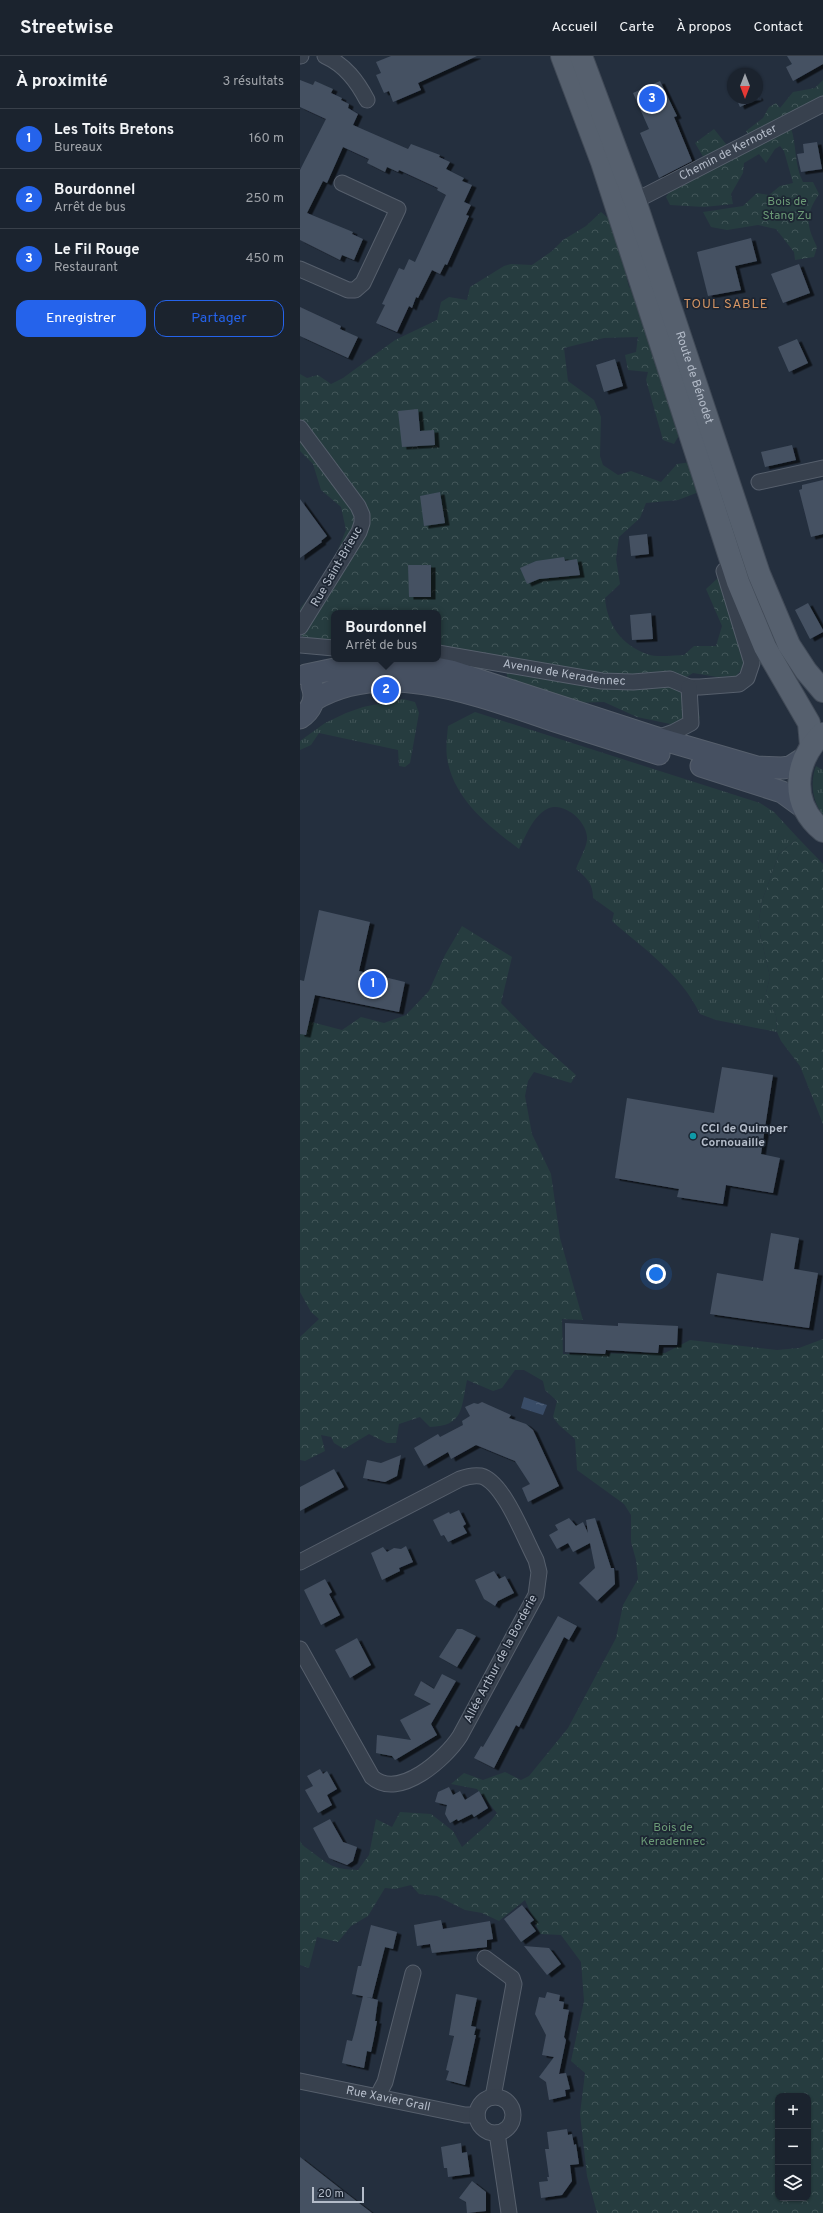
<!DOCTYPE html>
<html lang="fr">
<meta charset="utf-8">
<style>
:root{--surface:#1b232e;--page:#282f3a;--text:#f1f3f6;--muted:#a0a4aa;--line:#39404a;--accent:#2563eb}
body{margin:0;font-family:Overpass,sans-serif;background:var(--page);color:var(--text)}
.controls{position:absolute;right:12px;bottom:12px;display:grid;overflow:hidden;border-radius:8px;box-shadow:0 1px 3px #0004}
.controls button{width:36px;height:36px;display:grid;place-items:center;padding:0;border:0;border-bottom:1px solid var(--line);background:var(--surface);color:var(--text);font:20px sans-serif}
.compass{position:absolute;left:427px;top:12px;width:36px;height:36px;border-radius:50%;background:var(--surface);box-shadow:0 1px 3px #0004;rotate:180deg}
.scale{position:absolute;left:12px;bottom:10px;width:52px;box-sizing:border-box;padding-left:4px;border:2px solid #b4bcc9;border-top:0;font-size:11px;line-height:14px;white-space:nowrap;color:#b4bcc9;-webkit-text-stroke:3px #1d2633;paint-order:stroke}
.you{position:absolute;left:356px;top:1218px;width:14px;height:14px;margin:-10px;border:3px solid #fff;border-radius:50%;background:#1a73e8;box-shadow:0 0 0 6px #1a73e833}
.badge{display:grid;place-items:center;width:26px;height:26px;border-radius:50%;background:var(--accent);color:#fff;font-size:13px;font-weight:700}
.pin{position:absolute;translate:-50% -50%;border:2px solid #fff;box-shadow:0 1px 4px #0006}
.popup{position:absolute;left:31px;top:554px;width:110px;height:52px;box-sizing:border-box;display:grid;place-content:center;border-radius:8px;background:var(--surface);filter:drop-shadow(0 1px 3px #0005);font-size:13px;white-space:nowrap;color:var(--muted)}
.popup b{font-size:15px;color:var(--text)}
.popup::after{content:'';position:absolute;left:50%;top:100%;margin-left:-8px;border:8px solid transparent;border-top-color:var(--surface)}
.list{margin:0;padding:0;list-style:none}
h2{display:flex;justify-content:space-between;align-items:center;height:52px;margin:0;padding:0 16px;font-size:17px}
h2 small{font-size:13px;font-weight:400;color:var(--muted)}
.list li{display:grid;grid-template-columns:26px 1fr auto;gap:12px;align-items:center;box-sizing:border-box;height:60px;padding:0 16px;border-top:1px solid var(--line)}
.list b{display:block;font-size:15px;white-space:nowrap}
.list p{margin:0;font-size:13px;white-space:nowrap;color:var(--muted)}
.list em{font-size:13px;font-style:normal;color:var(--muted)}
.actions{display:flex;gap:8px;padding:12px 16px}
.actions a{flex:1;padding:9px 0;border:1px solid var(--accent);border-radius:12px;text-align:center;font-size:14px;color:var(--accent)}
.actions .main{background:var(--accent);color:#fff}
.icon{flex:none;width:22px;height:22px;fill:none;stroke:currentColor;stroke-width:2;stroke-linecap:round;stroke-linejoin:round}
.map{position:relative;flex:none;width:523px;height:2157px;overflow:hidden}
header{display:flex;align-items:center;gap:24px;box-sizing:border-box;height:56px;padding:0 20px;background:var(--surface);border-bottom:1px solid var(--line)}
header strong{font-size:19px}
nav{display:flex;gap:22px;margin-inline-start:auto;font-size:14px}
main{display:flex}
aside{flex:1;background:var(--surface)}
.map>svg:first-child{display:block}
.grass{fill:url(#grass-tufts)}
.forest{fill:url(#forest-crowns);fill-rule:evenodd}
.water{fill:url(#water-ripples)}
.building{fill:#455162;filter:url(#shadow)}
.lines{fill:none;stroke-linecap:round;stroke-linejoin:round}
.street-casing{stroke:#565f6c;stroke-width:17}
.secondary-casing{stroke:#565f6c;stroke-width:23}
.primary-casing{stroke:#414a57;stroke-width:24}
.street{stroke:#38414e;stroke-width:15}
.secondary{stroke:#465061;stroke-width:21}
.primary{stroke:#56606e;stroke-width:22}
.culture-dot{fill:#0f9aa8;stroke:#1d2633;stroke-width:1.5}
.labels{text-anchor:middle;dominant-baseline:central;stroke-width:3.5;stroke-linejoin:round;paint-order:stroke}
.street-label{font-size:12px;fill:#b4bcc9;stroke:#1d2633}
.park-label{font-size:12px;fill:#6b9a76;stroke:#1d2633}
.poi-label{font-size:12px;font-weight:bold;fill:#b4bcc9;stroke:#1d2633;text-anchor:start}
.neighbourhood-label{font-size:13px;letter-spacing:1px;fill:#d59563;stroke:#1d2633}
</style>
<header>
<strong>Streetwise</strong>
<nav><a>Accueil</a><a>Carte</a><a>À propos</a><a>Contact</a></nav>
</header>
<main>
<aside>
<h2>À proximité<small>3 résultats</small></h2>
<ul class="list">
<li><span class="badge">1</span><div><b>Les Toits Bretons</b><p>Bureaux</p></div><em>160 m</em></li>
<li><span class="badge">2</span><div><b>Bourdonnel</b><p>Arrêt de bus</p></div><em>250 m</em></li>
<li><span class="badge">3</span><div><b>Le Fil Rouge</b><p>Restaurant</p></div><em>450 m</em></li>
</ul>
<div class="actions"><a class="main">Enregistrer</a><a>Partager</a></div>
</aside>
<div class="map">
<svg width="523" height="2157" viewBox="0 0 523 2157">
<defs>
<pattern id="grass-tufts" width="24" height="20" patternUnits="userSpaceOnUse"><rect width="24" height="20" fill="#263c3f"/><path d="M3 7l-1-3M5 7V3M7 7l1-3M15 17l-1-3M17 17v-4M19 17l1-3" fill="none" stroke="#435659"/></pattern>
<pattern id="forest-crowns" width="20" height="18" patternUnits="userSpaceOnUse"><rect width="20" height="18" fill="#263c3f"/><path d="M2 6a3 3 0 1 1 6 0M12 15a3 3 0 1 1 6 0" fill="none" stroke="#435659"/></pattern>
<pattern id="water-ripples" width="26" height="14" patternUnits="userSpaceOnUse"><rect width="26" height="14" fill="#394c67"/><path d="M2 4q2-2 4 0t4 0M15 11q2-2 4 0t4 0" fill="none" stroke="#53647b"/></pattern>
<filter id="shadow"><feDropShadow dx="4.5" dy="2.5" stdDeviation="0" flood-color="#0009"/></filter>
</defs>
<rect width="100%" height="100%" fill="#242f3e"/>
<path class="grass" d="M103,643l12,3 4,11 -9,50 -5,4 -6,-1 -1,-16 -79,-17 -8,12 -11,5v-9l25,-18 21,-10 17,-6z
M175,656l285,91 14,9 24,26 -19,16 -17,47 -4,24 12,52 -5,20 11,18 1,17 -61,-12 -16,-6c-19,-40 -55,-64 -88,-93l2,-8 -21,-15c0,-14 -6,-20 -17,-29 3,-9 10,-20 11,-29 2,-17 -23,-40 -40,-31 -14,7 -21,27 -28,40 -29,-22 -63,-48 -71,-86 -3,-12 -1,-25 0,-37z
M516,710l7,4v45c-11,-14 -13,-33 -7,-49z"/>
<path class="forest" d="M523,24v20l-32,28c6,18 3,37 12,54h10l6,12c-14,21 -13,31 -2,53l-3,10 -19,3 -1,-8 -18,-23 -18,-4 -31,5 -16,-3 -8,-15 40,-6 14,-13 12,2 11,-9 13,-3 -9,-32 -4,-5 -5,3 -9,14 -7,-9 -15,9 -1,10 -12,21 2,10 -29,3 -34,-2 -4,-8 7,-11 35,-21 -13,-22 19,-14 12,15 1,16 29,-14 -10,-15 17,-13 6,-11 7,-4 4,5 13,-16 22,-4z
M301,156l12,10 16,65 11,6 44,134 -10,17 -11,-4 -17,-60 2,-8 -20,-2 -3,-15 11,-3 2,-15 -34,1 -40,10 4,33 26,19 7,17 -1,39 3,9 15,10 13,-4 30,11 16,-18 14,-2 8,30 -21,8 -32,3 -6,15 -21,19 -3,22 4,25 -15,14c2,26 16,47 42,56 10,4 27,1 37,1l10,-9h22l6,-20 -16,-37 13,-12 29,85 -12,14 -19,1 -24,-4 -18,11 21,16 4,18 -25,7 -38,-8 -33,-15 -31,1 -65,-21 -2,-12 -68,-11v-46h-104v41l-34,-19v-27l14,-16 18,-28 14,-34 -5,-23 -20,-17 -8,-26 -13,-13v-77l7,4 11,-3 13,9 12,-6 52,-38 42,-20 4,-18 8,-5 18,3 3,-13 34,-21 7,-2 21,1 20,-14 11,-11 23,-14z
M498,782l25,26v260l-23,-58 -19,-25 -4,-9 -1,-17 -11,-18 5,-20 -12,-52 4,-24 17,-47z
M162,870l50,31 -11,46 41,42 34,30 -5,8 -37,-11 -6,9 -3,15 7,38 19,40 9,64 23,82 -21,-1 1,35 102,-1 25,-13 87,10 22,-2 24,-9v874h-226l-10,-37 -7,-62 5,-41 -14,-12 13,-60 -3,-39 -20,-27 -21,-1 -15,-34 -26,21 -17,-8 -17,-3 -28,-14 -18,-2 -8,-9 -16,4 -10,-1 -17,28 -17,10 -13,16 -21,-5 -8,31 -9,-3v-124c3,6 7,7 12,11 18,14 22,17 46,18l11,-15 7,-36 16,8 8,-15 31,2 22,17 9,16 26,-23 9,-11 -20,-24 -26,-5 13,-11 19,7 22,-8 16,8 8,-4 39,-48 48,-90 7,-33 15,-26 -2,-19 -5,-18v-27l-7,-11 -47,-34 -2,-31 -16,-14 -6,-8 4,-16 -12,-11 -2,-9 -19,-11h-9l-13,18 -9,3 -26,-11c-6,28 -3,46 -37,47l-10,-10 -21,7 -3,19h-9l-18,-9 -25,15 -10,-6 -3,-6 -10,-2 4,16 -20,10 -5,-1v-123l19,-18 -8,-7 -11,-20v-273l42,11 19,-13 23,6 22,-8 23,-24 16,-36zM478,2040h30v102h-30z"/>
<path class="water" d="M224,1341l23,8 -4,10 -22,-7z"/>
<path class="building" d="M91,0h86l-59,27 3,7 -28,12 -4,-11 -5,2 -8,-18 5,-2 -5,-11z
M487,0h36v8l-30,17 -7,-14 6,-3z
M0,24l13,5 2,-4 18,8 -2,4 11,5 -1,2 8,4 -1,4 10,6 -5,11 55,24 3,-5 29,11 -1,2 11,5 -4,7 18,9 -2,3 10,4 -8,17 7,3 -5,10 3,1 -22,49 -2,-1 -5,10 -8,-4 -14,28 -2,-1 -4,11 -3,-2 -12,26 -21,-9 9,-18 -3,-1 17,-36 5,2 5,-11 6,3 31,-67 -9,-5 1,-2 -39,-18 -1,2 -11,-5 -2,5 -18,-9 2,-4 -26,-12 -16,36 -4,-2 -16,32 46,19 -1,2 11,5 -9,21 -12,-5 -2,5 -40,-20v-70l26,-51 -26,-12z
M360,25l17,35 -3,1 18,44 -33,17 -19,-45 9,-4 -16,-36z
M457,39l2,3 -19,9 -4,-9h21z
M517,86l5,27 -21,3 -4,-18 7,-1 -1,-9z
M451,182l6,23 -22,5 6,24 -33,6 -11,-44z
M499,208l11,29 -27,10 -12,-29z
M0,251l41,19 -1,3 18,8 -10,21 -48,-22z
M497,283l11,24 -19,9 -11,-25z
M315,303l8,27 -19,6 -8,-27z
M118,353l2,22 14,-1 1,15 -33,2 -4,-36z
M492,389l4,15 -31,7 -4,-15z
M523,424v54l-12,3 -12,-47 3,-1v-4z
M140,436l5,31 -21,3 -4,-30z
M0,443l27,37 -6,5 1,1 -22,16z
M347,478l2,20 -18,2 -2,-20z
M264,501l1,4 12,-2 3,16 -41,4 -12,5 -7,-16 16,-7z
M108,509h23v32h-22z
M508,547l15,27v2l-13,7 -15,-29z
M351,557l2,26 -21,1 -2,-25z
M19,854l51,12 -11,49 46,11 -6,30 -84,-17 -9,40 -6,-1v-54l4,1z
M422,1011l51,8 -12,79 19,4 -7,35 -47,-8 -3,19 -46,-7 2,-8 -64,-11 12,-80 87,15z
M471,1177l28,5 -5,31 24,4 -9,55 -99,-14 7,-41 46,8z
M265,1267l53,3v-3l60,3 -1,19h-18l-1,8 -52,-3 -1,4 -40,-2z
M182,1346l29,13 -2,3 17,6 7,6 26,56 -31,16 -6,-14 8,-4 -15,-23 -39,-16 -25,14 -3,-7 -24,14 -10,-18 24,-14 2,3 23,-12 -1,-4 8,-5 -5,-9 9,-4 4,1z
M101,1399l-4,21 -12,6 -22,-4 4,-18 14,3z
M34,1413l10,18 -44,24v-24z
M159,1454l7,14 -3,2 4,7 -19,9 -4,-7 -3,1 -8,-16 16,-8 1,2z
M269,1462l7,8 7,-4 5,11 -2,-13 9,-2 16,50h3l1,16 -18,17 -18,-18 16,-15 -5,-25 -17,9 -5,-9 -11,6 -8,-14 9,-5 -3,-5z
M106,1490l7,16 -14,6 1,3 -18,9 -11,-27 12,-6 4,5 7,-4 7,1z
M194,1515l5,8 6,-3 9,17 -16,8 -3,5 -11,-7 -9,-19z
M25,1523l7,13 -3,2 11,21 -19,10 -17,-35z
M258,1560l19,10 -8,14 -5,-3 -45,90 -3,-2 -22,43 -20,-10 7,-12 2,1 7,-12z
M157,1573h5l14,7 -19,31 -18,-10z
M57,1582l14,27 -21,13 -15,-28z
M142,1618l14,7 -25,43 6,11 -42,25 -3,-4 -16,-3 1,-18 34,5 -11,-20 31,-16 -17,-9 7,-14 13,8z
M20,1713l3,5 4,-3 10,18 -10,6 5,10 -14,8 -13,-23 8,-4 -6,-10z
M149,1731l4,8 7,-4 5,9 14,-9 9,17 -14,9 -2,-3 -14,7 -1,-2 -7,4 -5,-9 2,-9 -12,-3 3,-10z
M30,1763l13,23 14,5 -4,14 -6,4 -18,-7 -16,-30z
M222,1849l12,15 -4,3 6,8 -15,11 -17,-23z
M141,1864l2,9 47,-8 3,18 -6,1v7l-55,6 -2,-9 -13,2 -3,-21z
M71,1869l26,7 -4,17 -8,-2 -13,51 -20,-4 6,-28h3z
M224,1890l25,2 12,16 -14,11z
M247,1936l13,3 -1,6 5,1 -1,7 6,1 -5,27 2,3 -7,34 7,-1 4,16 -5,1 1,6 -17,4 -3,-18 -7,-5 15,-20 -12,-2 4,-20 -11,-21 4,-17 6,1z
M156,1938l21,4 -6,28 5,1 -2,8h2l-11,50 -19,-5 3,-9 -3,-1 8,-34 -5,-1z
M63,1940l15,4 -3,21h2l-3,17 -3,14 -4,-1 -3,17 -22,-5 5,-23 5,1 2,-7z
M267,2073l1,6 4,-1 2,11 2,-1 3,20 -9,1 2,16 -10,14 -21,3 -2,-16 9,-1 -1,-4h2l-4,-28h4l-2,-17z
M161,2087l1,10 5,-1 3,22 -22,3 -1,-9h-3l-3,-21z
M0,2101l42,33 30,23h-72z
M172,2125l14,11v19l-19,2 -1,-11 -7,-4z"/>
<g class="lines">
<g class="street-casing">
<g id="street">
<path d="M0,0h1"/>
<path d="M25,0c20,9 32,25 42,44"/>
<path id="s1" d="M335,145l188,-97"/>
<path d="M0,213l48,21h7l8,-7 35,-74 -56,-26"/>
<path d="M0,372l58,78 4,9v8l-3,9 -59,95"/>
<path d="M459,426l64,-14"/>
<path d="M0,589l34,3"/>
<path id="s2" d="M138,597l164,28 31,1 37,-3 19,8h11l39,-3 8,-6 5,-15 -28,-92"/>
<path d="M357,682l17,-6 17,-9 -2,-36"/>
<path d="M0,1506l160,-83c8,-3 14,-4 21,-3 23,6 44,64 55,84l3,12 -3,23 -76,141c-14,22 -61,65 -88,41l-72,-128"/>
<path d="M185,1902l27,20 2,6 -21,113"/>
<path id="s3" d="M0,2025l165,34h12"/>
<path d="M77,2041l8,-15 28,-109"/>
<circle cx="195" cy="2059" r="18"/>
<path d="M197,2077l12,80"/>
</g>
</g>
<g class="secondary-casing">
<path id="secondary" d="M6,619l57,-12 52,1 36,7 206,67 100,29 25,1 8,-1 14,-9
M14,644c71,-43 169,-3 241,21 35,11 69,22 104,33
M0,662c11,-7 17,-19 12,-32
M401,710l81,26 22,16"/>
</g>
<g class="primary-casing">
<g id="primary">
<path d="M262,0l40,106 136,420 27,65 44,76 2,22"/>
<path id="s4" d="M281,0l54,145 124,373 30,71 17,26 17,20"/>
<path d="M522,678c-29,29 -32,70 1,97"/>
</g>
</g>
<use href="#street" class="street"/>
<use href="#secondary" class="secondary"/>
<use href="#primary" class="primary"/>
</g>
<circle class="culture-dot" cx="393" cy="1080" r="4"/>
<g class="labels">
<g class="street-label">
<text stroke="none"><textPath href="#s1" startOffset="105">Chemin de Kernoter</textPath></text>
<text stroke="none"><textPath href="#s4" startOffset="341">Route de Bénodet</textPath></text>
<text transform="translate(37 511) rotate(-60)">Rue Saint-Brieuc</text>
<text stroke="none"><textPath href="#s2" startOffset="128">Avenue de Keradennec</textPath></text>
<text transform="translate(201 1603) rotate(-62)">Allée Arthur de la Borderie</text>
<text stroke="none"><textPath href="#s3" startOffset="90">Rue Xavier Grall</textPath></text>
</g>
<g class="park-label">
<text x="487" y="146">Bois de<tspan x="487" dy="14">Stang Zu</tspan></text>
<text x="373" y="1772">Bois de<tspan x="373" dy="14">Keradennec</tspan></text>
</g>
<g class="poi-label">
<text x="401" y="1073">CCI de Quimper<tspan x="401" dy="14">Cornouaille</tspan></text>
</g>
<g class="neighbourhood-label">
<text x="426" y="249">TOUL SABLE</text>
</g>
</g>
</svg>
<div class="controls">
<button>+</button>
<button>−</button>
<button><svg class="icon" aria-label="layers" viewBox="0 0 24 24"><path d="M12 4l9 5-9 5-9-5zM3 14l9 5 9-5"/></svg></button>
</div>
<svg class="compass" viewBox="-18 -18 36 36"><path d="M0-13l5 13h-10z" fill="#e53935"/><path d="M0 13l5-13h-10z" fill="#a0a4aa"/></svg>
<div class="scale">20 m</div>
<div class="you"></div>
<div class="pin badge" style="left:73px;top:928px">1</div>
<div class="pin badge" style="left:86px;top:634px">2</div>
<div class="popup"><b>Bourdonnel</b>Arrêt de bus</div>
<div class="pin badge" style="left:352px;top:43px">3</div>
</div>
</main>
